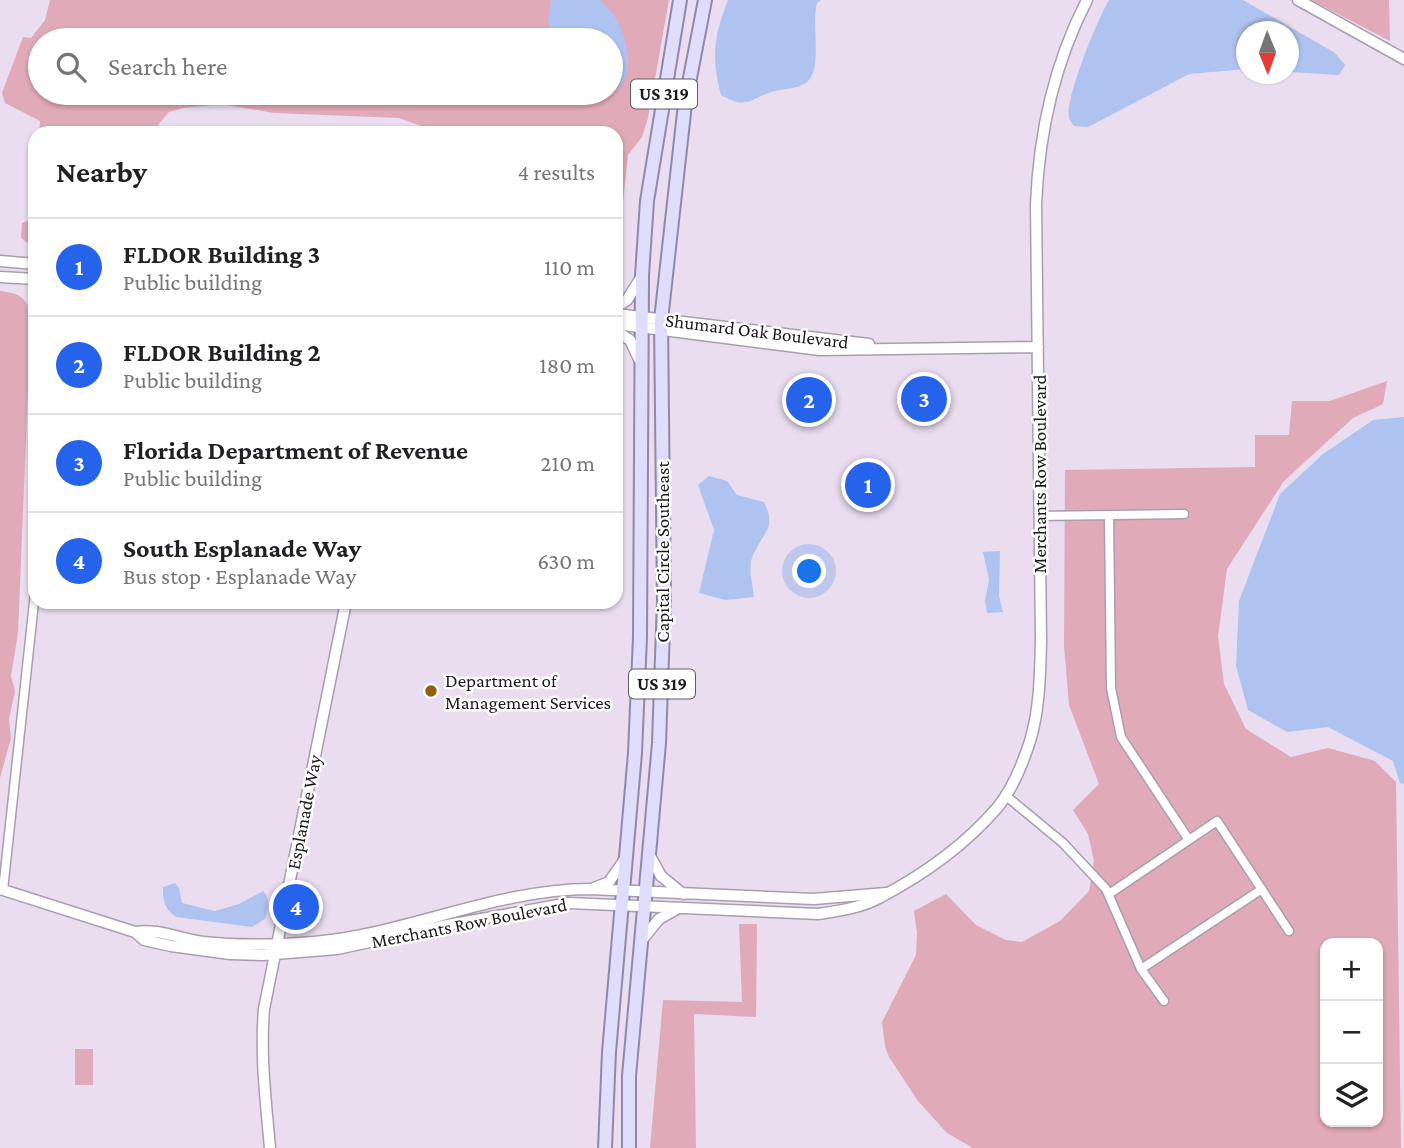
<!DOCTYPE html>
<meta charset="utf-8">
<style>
:root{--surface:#fff;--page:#f6f6f6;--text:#202124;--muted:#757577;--line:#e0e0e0;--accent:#2563eb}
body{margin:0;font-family:"Crimson Pro",serif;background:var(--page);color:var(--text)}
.controls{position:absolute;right:21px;bottom:21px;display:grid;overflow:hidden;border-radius:14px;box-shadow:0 2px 5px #0004}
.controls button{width:63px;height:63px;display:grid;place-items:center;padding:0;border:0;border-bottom:2px solid var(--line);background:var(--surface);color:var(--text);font:35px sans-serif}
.compass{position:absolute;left:1236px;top:21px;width:63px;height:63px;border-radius:50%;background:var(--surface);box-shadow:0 2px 5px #0004;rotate:179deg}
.you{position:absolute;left:810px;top:572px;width:24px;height:24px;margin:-18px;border:5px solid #fff;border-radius:50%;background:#1a73e8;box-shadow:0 0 0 10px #1a73e833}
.badge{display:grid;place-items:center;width:46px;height:46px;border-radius:50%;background:var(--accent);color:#fff;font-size:23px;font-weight:700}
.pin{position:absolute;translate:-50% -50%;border:4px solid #fff;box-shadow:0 2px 7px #0006}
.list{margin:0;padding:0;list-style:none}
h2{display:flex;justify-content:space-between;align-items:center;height:91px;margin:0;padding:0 28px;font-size:30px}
h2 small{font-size:23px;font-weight:400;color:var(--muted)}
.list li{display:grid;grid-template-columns:46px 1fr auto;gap:21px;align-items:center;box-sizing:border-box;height:98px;padding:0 28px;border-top:2px solid var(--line)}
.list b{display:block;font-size:26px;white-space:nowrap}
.list p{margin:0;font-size:23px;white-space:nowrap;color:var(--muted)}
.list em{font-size:23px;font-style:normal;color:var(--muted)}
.icon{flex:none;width:38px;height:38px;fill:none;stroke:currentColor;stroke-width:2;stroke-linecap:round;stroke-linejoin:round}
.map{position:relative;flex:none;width:1404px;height:1148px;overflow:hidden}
.search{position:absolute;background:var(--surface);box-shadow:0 2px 5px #0004;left:28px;top:28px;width:595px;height:77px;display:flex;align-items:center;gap:18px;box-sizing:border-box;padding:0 24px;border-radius:38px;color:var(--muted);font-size:26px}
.panel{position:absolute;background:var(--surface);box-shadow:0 2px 5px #0004;left:28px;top:126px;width:595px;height:483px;border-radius:21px}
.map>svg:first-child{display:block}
.green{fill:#e0aab8;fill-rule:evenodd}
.water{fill:#afc3f1}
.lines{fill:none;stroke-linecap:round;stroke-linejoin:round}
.minor-casing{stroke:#a99eaf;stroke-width:11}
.tertiary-casing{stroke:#a99eaf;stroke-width:13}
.primary-casing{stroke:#8e89ab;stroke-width:16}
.minor{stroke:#fff;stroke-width:8}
.tertiary{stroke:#fff;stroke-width:10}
.primary{stroke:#e0ddfa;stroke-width:12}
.poi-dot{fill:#915f0f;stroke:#fff;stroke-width:2.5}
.labels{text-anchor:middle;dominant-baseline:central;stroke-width:5;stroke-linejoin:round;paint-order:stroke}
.shield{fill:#fff;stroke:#605d62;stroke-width:2}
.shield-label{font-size:18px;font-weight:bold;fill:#1c181e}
.street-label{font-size:19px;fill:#1c181e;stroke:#fff}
.poi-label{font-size:19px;fill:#1c181e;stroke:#fff;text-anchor:start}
</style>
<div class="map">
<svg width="1404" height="1148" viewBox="0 0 1404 1148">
<rect width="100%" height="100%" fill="#e9ddef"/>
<path class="green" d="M50,0h619l-21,118 -6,19 -14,18 -10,94 -2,-1v-115h-175l-42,-15 -125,-5 -52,-9 -39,4 -14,4 -10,12 -4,9h-116l1,-12 -35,-18 -3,-10 21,-56 8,1 14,-18zM40,40h571v53h-571z
M1311,0h78l1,41z
M35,189v60l-14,-11 1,-15 10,-4z
M0,291c21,3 27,6 31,27l-13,315 -7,43 4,15 -6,28 2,19 -11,40z
M1387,381l-4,23 -30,14 -69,63 -57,88 -9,67 6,48 22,45 45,28 37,-9 47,13 21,21 5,366h-428l-26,-15 -29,-32 -29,-44 -4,-11 -3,-24 34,-67 1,-22 -3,-22 32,-17 30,31 30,15 16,2 38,-21 29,-30 5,-30 -6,-27 -15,-24 26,-26 -30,-79 -5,-59 1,-176 190,-3v-32h34l3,-34h38zM1325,943h53v179h-53z
M739,924h18l-1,93 -62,-3 2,134h-46l13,-148 79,2z
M75,1049h18v36h-18z"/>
<path class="water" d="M551,0h49c5,5 11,11 15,17 12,20 24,64 -4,75v-52h-60l-3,-21z
M728,0h93l-4,3c-6,19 6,67 -10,79 -11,8 -24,6 -36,10 -24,9 -25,17 -50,3 -10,-38 -7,-59 7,-95z
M1109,0h134l92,53 10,12 -6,10 -50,-3 -1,-40h-42v37l-57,5 -95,50 -7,3 -13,-1c-2,-3 -5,-6 -5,-9 -4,-19 29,-99 40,-117z
M1404,417v367l-4,-1 -7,-22 -65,-34 -41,5 -39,-22 -12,-44 3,-65 41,-107 43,-40 50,-34z
M709,476l18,5 10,14 27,7c14,28 -3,31 -12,56 -4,10 1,28 2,39l-29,3 -26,-7 15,-63 -16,-45z
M1000,551l-1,45 4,16 -16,1 -2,-12 4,-21 -6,-28z
M175,883l4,5 3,15 33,8 24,-7 24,-13c8,8 5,18 2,28l-13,8 -76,-10c-12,-9 -13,-16 -13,-30z"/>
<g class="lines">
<g class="minor-casing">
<path id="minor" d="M1109,515l2,173 10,49 68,103
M1039,516l145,-2
M1005,795l58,48 43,46 35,80 23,32
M3,890l32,-297
M1109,894l108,-73 72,110
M1141,969l121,-80"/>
</g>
<g class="tertiary-casing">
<path id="tertiary" d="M1298,0l106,59
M0,261l35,3
M0,277l35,2
M616,307l11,-7 15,-24
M616,314l253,30
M616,324l204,26 218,-3
M616,331l14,9 9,19
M650,856l11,20 22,18
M594,888l15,-6 16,-23
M0,889l135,43 9,8 27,6 59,8 33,1 74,-6 111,-24 121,-22 249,11c20,-3 43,-6 61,-16 44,-23 86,-53 118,-90 15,-18 26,-45 33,-67 10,-33 10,-67 11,-101l-5,-436c3,-71 18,-140 51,-204
M135,932c22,-4 45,7 68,10 37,4 74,3 111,0 93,-8 182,-53 276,-53l224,10 72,-6
M642,940l17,-21 18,-10
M270,1148c-4,-46 -10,-92 -6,-139l82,-407"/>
</g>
<g class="primary-casing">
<path id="primary" d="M605,1148l4,-96 26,-299 5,-116 2,-362 5,-74 33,-201
M629,1148v-72l30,-333 5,-143 -3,-280 24,-216 20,-104"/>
</g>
<use href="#minor" class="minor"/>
<use href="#tertiary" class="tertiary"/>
<use href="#primary" class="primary"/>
</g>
<circle class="poi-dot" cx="431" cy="691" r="7"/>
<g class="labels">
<g class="shield">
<rect x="631" y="79.5" width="66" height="29" rx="5"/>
<rect x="629" y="669.5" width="66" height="29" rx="5"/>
</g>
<g class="shield-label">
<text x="664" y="94">US 319</text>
<text x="662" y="684">US 319</text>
</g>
<g class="street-label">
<text transform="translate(757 331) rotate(7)">Shumard Oak Boulevard</text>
<text transform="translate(1039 474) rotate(-90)">Merchants Row Boulevard</text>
<text transform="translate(662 552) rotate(-90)">Capital Circle Southeast</text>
<text transform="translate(304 812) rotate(-79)">Esplanade Way</text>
<text transform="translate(469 923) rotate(-11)">Merchants Row Boulevard</text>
</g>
<g class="poi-label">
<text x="445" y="680">Department of<tspan x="445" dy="22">Management Services</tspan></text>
</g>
</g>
</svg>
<div class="controls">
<button>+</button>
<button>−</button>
<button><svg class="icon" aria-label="layers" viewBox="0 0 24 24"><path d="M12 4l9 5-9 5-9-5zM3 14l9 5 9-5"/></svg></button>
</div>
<svg class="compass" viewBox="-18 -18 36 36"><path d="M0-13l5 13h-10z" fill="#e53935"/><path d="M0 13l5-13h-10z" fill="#757577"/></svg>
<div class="you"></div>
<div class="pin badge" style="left:868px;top:485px">1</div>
<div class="pin badge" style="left:809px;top:400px">2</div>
<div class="pin badge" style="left:924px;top:399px">3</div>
<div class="pin badge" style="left:296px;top:907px">4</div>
<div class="search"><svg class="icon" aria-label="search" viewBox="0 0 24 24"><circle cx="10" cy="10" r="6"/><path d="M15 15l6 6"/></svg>Search here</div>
<section class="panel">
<h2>Nearby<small>4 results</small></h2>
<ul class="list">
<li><span class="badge">1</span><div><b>FLDOR Building 3</b><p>Public building</p></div><em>110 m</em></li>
<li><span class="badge">2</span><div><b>FLDOR Building 2</b><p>Public building</p></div><em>180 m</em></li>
<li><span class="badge">3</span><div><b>Florida Department of Revenue</b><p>Public building</p></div><em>210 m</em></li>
<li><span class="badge">4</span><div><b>South Esplanade Way</b><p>Bus stop · Esplanade Way</p></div><em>630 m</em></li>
</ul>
</section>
</div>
